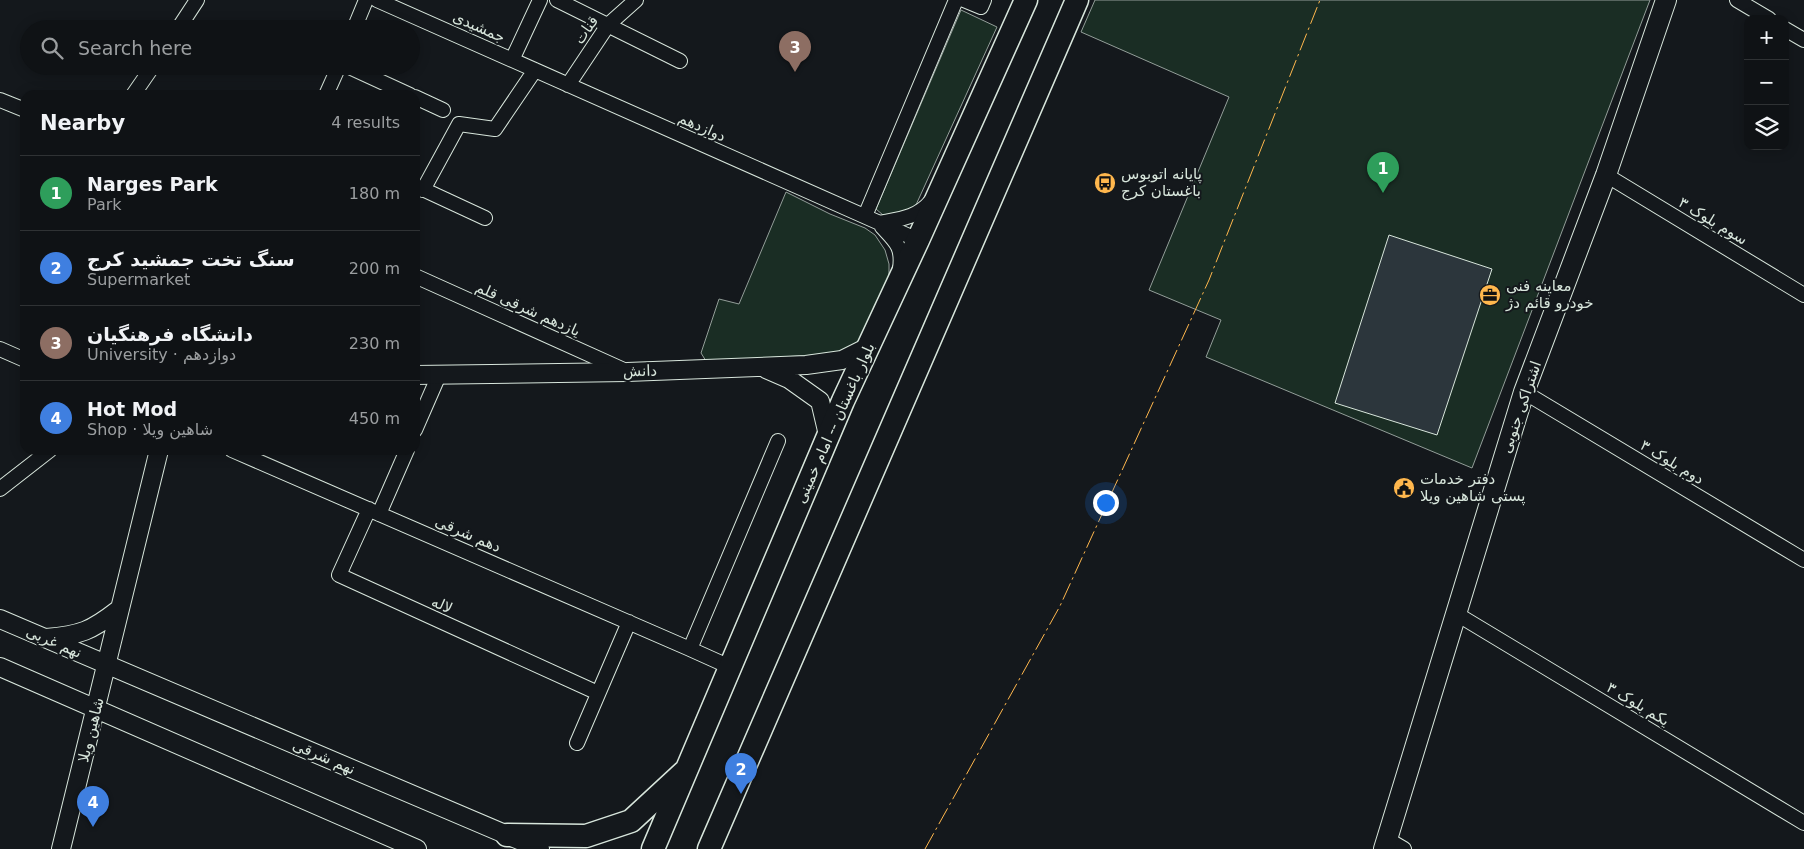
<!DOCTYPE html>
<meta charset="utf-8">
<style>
:root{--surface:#0f1215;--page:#181b1e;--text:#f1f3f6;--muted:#9b9ea0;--line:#2f3234;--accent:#1a73e8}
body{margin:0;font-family:"DejaVu Sans",Vazirmatn,sans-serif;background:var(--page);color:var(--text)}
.controls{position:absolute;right:15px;top:15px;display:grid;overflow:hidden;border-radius:10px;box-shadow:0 2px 12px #0003}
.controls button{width:45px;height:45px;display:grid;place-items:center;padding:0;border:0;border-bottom:1px solid var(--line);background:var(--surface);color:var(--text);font:25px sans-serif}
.you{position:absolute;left:1105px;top:502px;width:18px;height:18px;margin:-12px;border:4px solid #fff;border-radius:50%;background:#1a73e8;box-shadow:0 0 0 8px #1a73e833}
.badge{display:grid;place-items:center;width:32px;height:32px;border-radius:50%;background:var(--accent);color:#fff;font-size:16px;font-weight:700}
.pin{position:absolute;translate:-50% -41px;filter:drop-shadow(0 1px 2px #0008)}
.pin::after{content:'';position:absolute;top:26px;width:18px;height:15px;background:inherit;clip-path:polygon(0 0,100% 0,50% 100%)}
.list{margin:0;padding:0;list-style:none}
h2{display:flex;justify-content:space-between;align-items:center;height:65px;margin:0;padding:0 20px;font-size:21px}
h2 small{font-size:16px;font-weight:400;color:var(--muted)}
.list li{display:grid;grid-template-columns:32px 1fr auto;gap:15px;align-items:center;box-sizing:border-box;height:75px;padding:0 20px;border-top:1px solid var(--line)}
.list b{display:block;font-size:19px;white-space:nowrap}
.list p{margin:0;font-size:16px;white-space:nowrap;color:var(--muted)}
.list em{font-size:16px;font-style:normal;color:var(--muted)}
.icon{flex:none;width:28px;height:28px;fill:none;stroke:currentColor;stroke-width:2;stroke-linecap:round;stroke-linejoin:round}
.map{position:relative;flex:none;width:1804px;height:849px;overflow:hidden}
.search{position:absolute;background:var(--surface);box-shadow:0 2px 12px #0003;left:20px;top:20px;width:400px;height:55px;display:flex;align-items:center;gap:12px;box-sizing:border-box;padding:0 18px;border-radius:28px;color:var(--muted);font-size:19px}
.panel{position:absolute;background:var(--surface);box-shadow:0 2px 12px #0003;left:20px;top:90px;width:400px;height:365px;border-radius:15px}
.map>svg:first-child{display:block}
.green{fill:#1a2d24;stroke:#939e99}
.building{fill:#2c363c;stroke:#d8e6dc}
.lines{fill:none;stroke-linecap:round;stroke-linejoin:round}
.minor-casing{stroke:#d8e6dc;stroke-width:16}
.tertiary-casing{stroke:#d8e6dc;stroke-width:20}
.secondary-casing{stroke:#d8e6dc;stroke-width:22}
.primary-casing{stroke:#d8e6dc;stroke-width:25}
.minor{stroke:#14181c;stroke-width:14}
.tertiary{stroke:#14181c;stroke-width:18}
.secondary{stroke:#14181c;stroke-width:20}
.primary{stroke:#14181c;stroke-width:22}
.power{stroke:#ffb74d;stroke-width:1;stroke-dasharray:18 4 2.5 4;stroke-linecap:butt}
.labels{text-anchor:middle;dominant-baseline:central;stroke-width:4;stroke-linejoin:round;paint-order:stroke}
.street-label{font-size:15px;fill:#d8e6dc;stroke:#14181c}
.poi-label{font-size:15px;fill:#d8e6dc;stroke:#14181c;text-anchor:start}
</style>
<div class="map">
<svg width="1804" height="849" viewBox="0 0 1804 849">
<rect width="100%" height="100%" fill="#14181c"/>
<path class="green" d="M1095,0h555l-178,468 -266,-111 15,-37 -72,-30 80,-193 -148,-65z
M961,10l36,17 -87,191 -27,-3 -7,-6z
M786,192l44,22 35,14 10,7 10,15 4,14v19l-29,58 -25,13 -129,7 -5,-8 18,-54 20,5z"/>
<path class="building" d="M1389,235l103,34 -55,166 -102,-32z"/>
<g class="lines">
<g class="minor-casing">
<path id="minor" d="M377,0l541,240
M557,0l123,61
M964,0l17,7 3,-7
M1737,0l32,19
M178,29l19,-29
M354,29l12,-29
M1785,29l19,11
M512,60l28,-60
M347,66l63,29
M568,85l40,-60 28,-25
M133,95l20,-29
M326,95l13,-29
M415,97l28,13
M0,100l25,10
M1606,175l198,120
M416,186l69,32
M423,190l36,-66 36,5 40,-59
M865,216l91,-216
M879,223c21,-4 38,-5 52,-22
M882,227c14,15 21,20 18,42
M415,276l211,95
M0,349l25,11
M1524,392l280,168
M415,430l24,-55
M232,450l458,199
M0,489l50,-39
M369,509l-30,66 259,118
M379,514l28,-64
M1455,613l349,210
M730,667l-40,-18 88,-208
M577,743l52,-121
M1387,839l17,10"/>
</g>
<g class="tertiary-casing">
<path id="tertiary" d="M766,369l23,10 31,22 8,34
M415,375l212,-3 179,-7 36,-5 26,-13
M0,619l540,230
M46,638c35,-3 45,-7 72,-28
M0,667l417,182
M61,849l98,-399"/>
</g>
<g class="secondary-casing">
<path id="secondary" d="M1384,849l140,-457 82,-217 60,-175"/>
</g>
<g class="primary-casing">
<path id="primary" d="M507,835l79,1 45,-15 53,-49
M653,849l190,-448 75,-161 108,-240
M709,849l368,-849"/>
</g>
<use href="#minor" class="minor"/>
<use href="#tertiary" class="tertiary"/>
<use href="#secondary" class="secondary"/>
<use href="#primary" class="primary"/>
<path class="power" d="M925,849l135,-243 149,-326 111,-280"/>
</g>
<defs>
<g id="bus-disc" transform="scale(1.125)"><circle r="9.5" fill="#ffb74d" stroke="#14181c"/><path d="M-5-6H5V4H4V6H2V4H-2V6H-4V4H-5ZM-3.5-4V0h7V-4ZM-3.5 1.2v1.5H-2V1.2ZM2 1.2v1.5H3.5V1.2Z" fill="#111"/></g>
<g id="office-disc" transform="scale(1.125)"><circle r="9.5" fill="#ffb74d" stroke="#14181c"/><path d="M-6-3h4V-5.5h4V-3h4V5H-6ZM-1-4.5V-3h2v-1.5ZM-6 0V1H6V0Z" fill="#111"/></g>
<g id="civic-disc" transform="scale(1.125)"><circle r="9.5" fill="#ffb74d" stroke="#14181c"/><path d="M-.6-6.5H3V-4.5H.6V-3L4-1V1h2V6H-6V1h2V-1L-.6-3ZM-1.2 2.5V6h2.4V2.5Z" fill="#111"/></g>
</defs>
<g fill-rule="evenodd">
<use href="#bus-disc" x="1105" y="183"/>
<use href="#office-disc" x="1490" y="295"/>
<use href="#civic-disc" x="1404" y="488"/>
</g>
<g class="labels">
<g class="street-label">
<text transform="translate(479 27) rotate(24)">جمشیدی</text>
<text transform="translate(586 30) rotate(-55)">قنات</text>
<text transform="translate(702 127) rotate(24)">دوازدهم</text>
<text transform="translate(1713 221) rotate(31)">سوم بلوک ۳</text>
<text transform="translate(528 309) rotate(24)">یازدهم شرقی قلم</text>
<text transform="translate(640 371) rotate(-2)">دانش</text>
<text transform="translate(1521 407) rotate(-71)">اشتراکی جنوبی</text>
<text transform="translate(835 423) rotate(-66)">بلوار باغستان -- امام خمینی</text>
<text transform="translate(1672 462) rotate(31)">دوم بلوک ۳</text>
<text transform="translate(468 534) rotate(23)">دهم شرقی</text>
<text transform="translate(442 605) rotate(24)">لاله</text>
<text transform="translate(54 642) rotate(23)">نهم غربی</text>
<text transform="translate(1638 704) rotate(31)">یکم بلوک ۳</text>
<text transform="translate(91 730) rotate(-76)">شاهین ویلا</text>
<text transform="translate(324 757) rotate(23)">نهم شرقی</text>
</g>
<g class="poi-label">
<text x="1121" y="174">پایانه اتوبوس<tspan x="1121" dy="17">باغستان کرج</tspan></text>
<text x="1506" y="286">معاینه فنی<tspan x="1506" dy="17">خودرو قائم دژ</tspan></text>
<text x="1420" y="479">دفتر خدمات<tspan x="1420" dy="17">پستی شاهین ویلا</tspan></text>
</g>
</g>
</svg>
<div class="controls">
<button>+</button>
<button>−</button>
<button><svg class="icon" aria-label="layers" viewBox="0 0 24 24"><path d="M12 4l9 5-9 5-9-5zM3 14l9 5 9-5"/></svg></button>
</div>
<div class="you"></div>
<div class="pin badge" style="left:1383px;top:193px;background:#2e9e5b">1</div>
<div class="pin badge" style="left:741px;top:794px;background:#3f7fe0">2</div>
<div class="pin badge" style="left:795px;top:72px;background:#8d6e63">3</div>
<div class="pin badge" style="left:93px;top:827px;background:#3f7fe0">4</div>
<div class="search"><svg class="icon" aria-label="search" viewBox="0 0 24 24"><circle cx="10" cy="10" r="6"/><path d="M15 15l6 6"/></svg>Search here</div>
<section class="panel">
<h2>Nearby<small>4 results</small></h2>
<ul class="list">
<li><span class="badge" style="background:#2e9e5b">1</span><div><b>Narges Park</b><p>Park</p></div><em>180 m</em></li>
<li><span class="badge" style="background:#3f7fe0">2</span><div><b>سنگ تخت جمشید کرج</b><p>Supermarket</p></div><em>200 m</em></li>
<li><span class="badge" style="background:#8d6e63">3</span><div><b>دانشگاه فرهنگیان</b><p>University · دوازدهم</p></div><em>230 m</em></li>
<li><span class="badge" style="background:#3f7fe0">4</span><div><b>Hot Mod</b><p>Shop · شاهین ویلا</p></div><em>450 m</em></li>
</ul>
</section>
</div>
